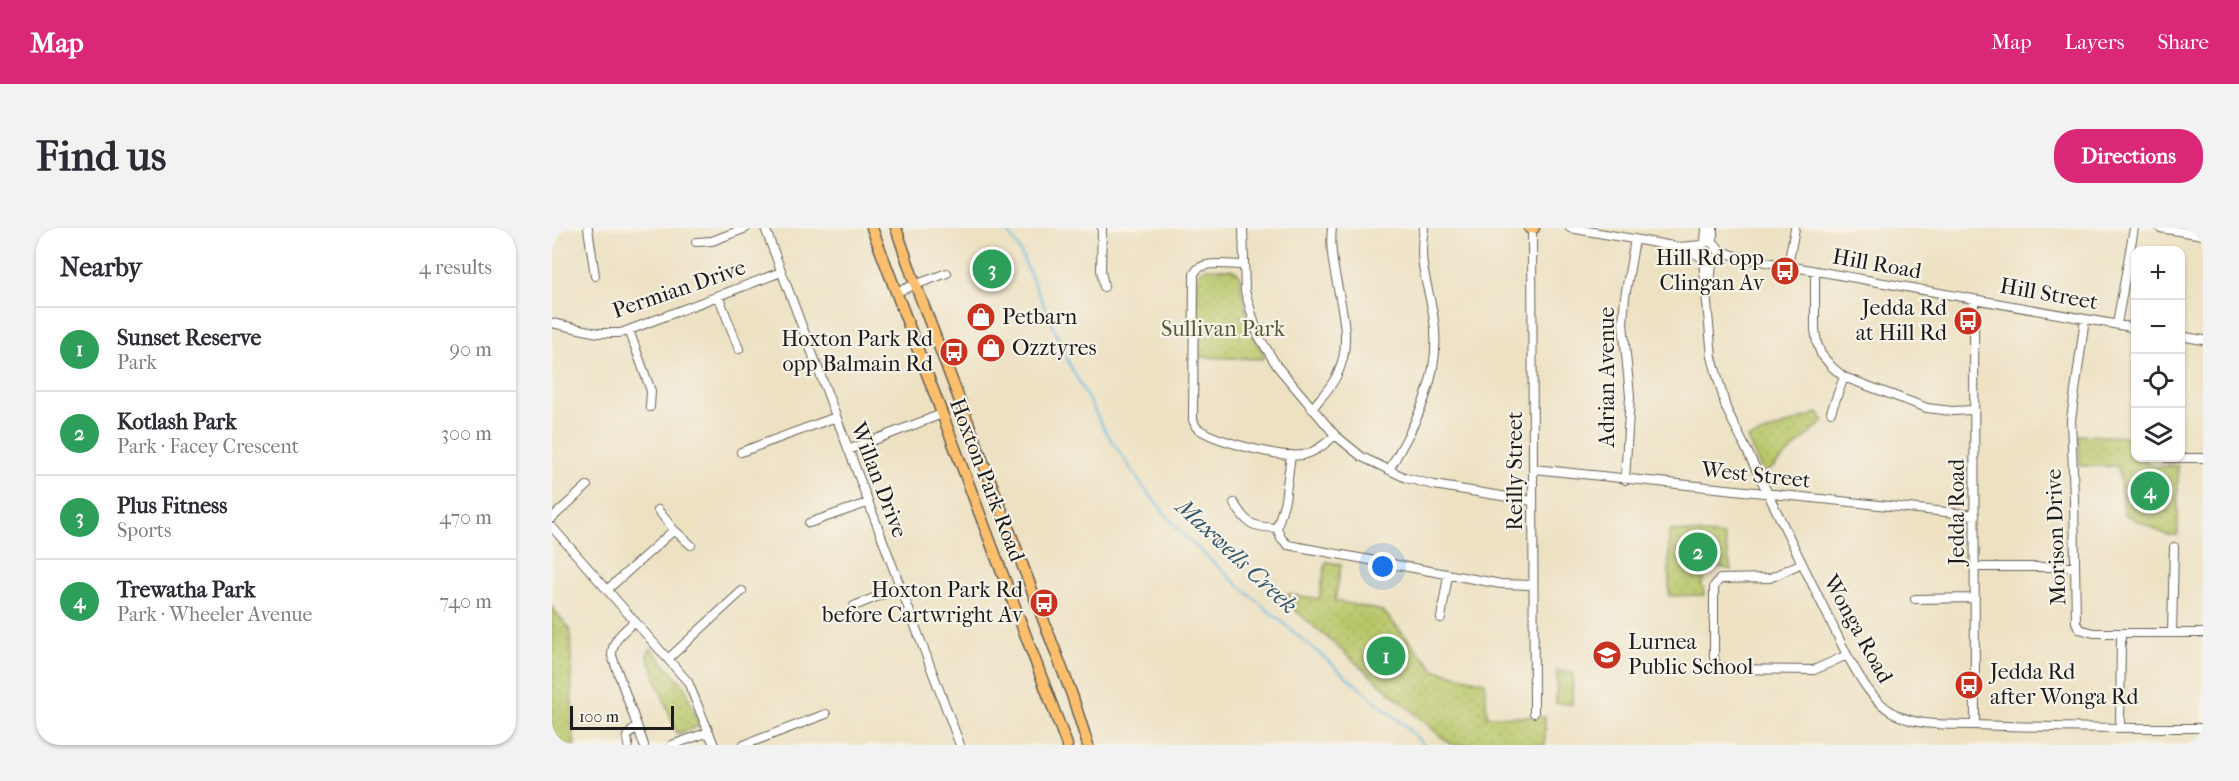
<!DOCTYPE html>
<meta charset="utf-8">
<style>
:root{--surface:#fff;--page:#f2f2f3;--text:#2b2b33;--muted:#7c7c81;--line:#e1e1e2;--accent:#db2777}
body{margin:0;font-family:"IM FELL French Canon",serif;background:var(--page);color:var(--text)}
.controls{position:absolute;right:18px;top:18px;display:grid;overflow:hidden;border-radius:12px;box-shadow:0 2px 4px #0004}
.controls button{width:54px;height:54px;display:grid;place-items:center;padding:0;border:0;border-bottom:2px solid var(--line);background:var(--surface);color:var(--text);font:30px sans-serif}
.scale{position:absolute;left:18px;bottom:15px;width:104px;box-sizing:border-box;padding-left:6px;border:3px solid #1c1c1c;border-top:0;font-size:16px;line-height:21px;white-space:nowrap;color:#1c1c1c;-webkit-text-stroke:4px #f7f3e8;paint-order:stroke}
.you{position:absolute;left:831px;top:339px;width:21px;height:21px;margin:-15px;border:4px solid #fff;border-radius:50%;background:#1a73e8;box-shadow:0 0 0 9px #1a73e833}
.badge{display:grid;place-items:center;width:39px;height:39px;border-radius:50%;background:var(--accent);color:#fff;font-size:20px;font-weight:700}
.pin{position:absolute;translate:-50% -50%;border:3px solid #fff;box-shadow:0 2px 6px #0006}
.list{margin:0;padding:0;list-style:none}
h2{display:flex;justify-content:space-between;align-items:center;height:78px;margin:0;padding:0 24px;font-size:26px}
h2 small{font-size:20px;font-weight:400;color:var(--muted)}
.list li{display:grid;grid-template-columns:39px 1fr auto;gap:18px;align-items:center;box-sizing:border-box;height:84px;padding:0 24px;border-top:2px solid var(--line)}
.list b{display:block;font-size:22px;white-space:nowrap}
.list p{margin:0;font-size:20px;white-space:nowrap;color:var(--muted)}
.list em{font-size:20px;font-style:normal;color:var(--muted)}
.icon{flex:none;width:33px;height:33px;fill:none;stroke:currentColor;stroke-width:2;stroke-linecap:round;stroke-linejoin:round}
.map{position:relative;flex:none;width:1651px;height:517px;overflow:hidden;border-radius:24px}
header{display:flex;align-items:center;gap:36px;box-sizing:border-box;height:84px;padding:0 30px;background:var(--accent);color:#fff}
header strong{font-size:28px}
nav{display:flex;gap:33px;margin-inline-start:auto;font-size:21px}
.intro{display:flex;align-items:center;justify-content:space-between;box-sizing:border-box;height:144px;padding:0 36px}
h1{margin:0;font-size:42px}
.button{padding:15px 27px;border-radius:24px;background:var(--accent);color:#fff;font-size:21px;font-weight:700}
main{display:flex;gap:36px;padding:0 36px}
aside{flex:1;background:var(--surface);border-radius:24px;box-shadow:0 2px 4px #0004}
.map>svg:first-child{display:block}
.grass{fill:url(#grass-dots);stroke:#6a7142;stroke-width:1.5}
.pitch{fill:#b8c668;stroke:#6a7142;stroke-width:1.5}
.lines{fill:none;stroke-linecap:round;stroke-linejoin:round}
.stream{stroke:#63b5df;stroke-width:2}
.minor-casing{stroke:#656156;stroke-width:10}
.major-casing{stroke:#656156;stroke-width:13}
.minor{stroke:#fff;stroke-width:8}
.major{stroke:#fabe6d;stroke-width:10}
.labels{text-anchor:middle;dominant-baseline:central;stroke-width:4.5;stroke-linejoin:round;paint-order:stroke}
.poi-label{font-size:22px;fill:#1c1c1c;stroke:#f7f3e8;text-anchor:end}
.street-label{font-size:22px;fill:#1c1c1c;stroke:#f7f3e8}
.park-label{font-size:22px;fill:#535837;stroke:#f7f3e8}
.water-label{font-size:24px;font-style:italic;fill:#38596a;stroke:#f7f3e8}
</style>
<header>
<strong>Map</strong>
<nav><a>Map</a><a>Layers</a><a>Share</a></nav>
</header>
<div class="intro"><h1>Find us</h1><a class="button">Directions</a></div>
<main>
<aside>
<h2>Nearby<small>4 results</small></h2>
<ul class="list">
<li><span class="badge" style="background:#2e9e5b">1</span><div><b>Sunset Reserve</b><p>Park</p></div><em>90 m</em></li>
<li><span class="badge" style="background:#2e9e5b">2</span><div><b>Kotlash Park</b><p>Park · Facey Crescent</p></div><em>300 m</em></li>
<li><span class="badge" style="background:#2e9e5b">3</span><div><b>Plus Fitness</b><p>Sports</p></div><em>470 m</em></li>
<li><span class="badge" style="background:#2e9e5b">4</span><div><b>Trewatha Park</b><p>Park · Wheeler Avenue</p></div><em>740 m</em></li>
</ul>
</aside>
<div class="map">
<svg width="1651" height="517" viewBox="0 0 1651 517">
<defs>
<pattern id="grass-dots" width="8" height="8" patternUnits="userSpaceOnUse" patternTransform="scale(1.5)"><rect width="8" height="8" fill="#b8c668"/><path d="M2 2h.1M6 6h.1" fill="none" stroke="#9eaa5a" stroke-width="1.8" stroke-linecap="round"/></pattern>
</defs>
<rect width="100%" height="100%" fill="#f7f3e8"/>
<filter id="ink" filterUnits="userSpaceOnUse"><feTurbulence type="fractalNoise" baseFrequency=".0167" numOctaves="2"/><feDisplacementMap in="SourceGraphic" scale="12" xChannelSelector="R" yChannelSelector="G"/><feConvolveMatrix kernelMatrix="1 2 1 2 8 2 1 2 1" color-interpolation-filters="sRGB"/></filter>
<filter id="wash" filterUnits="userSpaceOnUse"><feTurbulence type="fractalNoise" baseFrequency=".008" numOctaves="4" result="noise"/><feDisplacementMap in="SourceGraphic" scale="24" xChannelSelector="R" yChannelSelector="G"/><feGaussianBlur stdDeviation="1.35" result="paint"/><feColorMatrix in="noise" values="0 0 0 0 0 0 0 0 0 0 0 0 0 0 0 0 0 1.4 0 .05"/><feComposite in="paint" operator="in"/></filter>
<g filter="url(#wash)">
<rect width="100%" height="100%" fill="#ede1c2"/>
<path class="grass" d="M653,40l27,1 7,5c7,34 7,51 26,82l-3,3 -65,-2 -1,-71 3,-14z
M1266,185l6,8 -53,48 -8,4 -16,-34z
M1527,207l56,2 1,21h7c10,14 21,7 35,8v69h-11l-43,-21 -6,-48h-38z
M1117,302l55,6 7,34 -11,-3 -13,5 -5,11 2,12 -35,1z
M774,334l15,2 -6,37 48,10 52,59 50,12 2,34 58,1v28h-94l-163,-141v-10l31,5z
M0,379l18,22 3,105 2,11h-23z
M99,420l34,39 14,39 -22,8 -30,-79z"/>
<path class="pitch" d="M1005,443l16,1 -1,32 -16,-1z"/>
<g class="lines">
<path class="stream" d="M453,0l14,21 51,116 34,64 39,58 39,47 55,50 168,142 19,19"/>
</g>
</g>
<g filter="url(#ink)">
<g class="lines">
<g class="minor-casing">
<path id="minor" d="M36,0l7,48
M213,0l195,517
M550,0l-1,42 3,17
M691,0l2,63 13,44 19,31 58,69 27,22 44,21 28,7 99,16
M980,0l2,485
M1018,0l109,19 21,9
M1161,0v16
M1608,0l43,7
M144,14l16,-1 34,-13
M1147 24a10 10 0 1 1 20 0a10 10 0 1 1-20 0Z
M1153,15l1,-15
M1127,19l23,-2
M1165,21l21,8 398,71
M1151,32l9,97 14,51 121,247c13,23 24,45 48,59 24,13 54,10 80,11 76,3 152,3 228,3
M691,37c-14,0 -43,-6 -49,9l-1,146 3,7c16,14 86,31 107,28 13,-3 23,-11 32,-20
M1236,38l7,-38
M1263,43v58l2,14 4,11 11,13 12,10 83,31 25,3 22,-1
M1158,59l2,-26
M344,64l51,-19
M166,67l21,54
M1422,71l1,426
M1533,91l-14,101 3,79 2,123 3,7 15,4h109
M0,95l46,10h23l160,-61
M1565,96l17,-96
M77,102l22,61 -1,16
M1628,108l23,4
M760,181c8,-11 19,-21 25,-34 23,-46 -11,-98 -5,-147
M1279,184l13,-35
M296,222l94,-36
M189,224l95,-35
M739,227l-6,45 -8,28 4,10 7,7 213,39 32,1
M1614,230h37
M982,241l441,46
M837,242c28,-49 55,-97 44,-156 -6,-34 -15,-50 -9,-86
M1073,252l5,-84 -7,-73 2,-26 10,-58
M682,275c13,22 19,24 43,25
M106,282l16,20 17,15
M0,290l35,-32
M257,295l58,-20
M0,299l136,155 26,63
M1250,335l-32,15 -50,1 -6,7v71l2,8 11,4 87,1 33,-15
M1423,339h100
M56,361l66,-59
M1363,371l60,-1
M302,378l47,-19
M889,390l7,-43
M83,393c-12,11 -23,18 -23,35l32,89
M1620,405l2,-86
M117,430l73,-67
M1568,500l1,-94
M76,517l-1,-9 10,-10
M120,517l37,-13
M192,517l82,-31"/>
</g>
<g class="major-casing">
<path id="major" d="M320,0l195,517
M344,0l17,50 159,417 16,50
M977,0h5"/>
</g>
<use href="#minor" class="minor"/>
<use href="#major" class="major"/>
</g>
</g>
<defs>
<g id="bus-disc" transform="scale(1.5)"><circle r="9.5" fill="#c8321e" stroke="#f7f3e8"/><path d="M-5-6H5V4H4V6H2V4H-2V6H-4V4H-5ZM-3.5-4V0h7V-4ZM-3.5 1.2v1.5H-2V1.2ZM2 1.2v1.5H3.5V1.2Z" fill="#fff"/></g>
<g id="shop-disc" transform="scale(1.5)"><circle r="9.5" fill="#c8321e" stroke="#f7f3e8"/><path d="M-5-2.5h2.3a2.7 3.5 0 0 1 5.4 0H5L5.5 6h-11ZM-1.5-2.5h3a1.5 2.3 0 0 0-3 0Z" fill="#fff"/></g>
<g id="school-disc" transform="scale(1.5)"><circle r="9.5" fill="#c8321e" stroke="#f7f3e8"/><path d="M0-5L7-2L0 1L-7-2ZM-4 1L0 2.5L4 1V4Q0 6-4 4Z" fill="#fff"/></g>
</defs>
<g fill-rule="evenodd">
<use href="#bus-disc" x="1233" y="43"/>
<use href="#shop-disc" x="429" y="89"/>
<use href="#bus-disc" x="1416" y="93"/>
<use href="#shop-disc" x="439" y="120"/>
<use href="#bus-disc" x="402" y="124"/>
<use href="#bus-disc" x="492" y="375"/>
<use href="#school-disc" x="1055" y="427"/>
<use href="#bus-disc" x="1417" y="457"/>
</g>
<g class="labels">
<g class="poi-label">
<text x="1212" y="30">Hill Rd opp<tspan x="1212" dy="25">Clingan Av</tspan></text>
<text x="1395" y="80">Jedda Rd<tspan x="1395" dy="25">at Hill Rd</tspan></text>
<text x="450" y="89" text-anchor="start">Petbarn</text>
<text x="381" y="111">Hoxton Park Rd<tspan x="381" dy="25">opp Balmain Rd</tspan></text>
<text x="460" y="120" text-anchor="start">Ozztyres</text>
<text x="471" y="362">Hoxton Park Rd<tspan x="471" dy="25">before Cartwright Av</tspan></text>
<text x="1076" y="414" text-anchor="start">Lurnea<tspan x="1076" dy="25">Public School</tspan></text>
<text x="1438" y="444" text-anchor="start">Jedda Rd<tspan x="1438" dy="25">after Wonga Rd</tspan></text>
</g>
<g class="street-label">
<text transform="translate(1325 36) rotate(10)">Hill Road</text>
<text transform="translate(127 61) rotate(-19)">Permian Drive</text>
<text transform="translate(1497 66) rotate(10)">Hill Street</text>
<text transform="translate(1055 149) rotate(-90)">Adrian Avenue</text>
<text transform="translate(963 243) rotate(-90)">Reilly Street</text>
<text transform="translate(1204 247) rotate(6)">West Street</text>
<text transform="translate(327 252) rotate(69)">Willan Drive</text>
<text transform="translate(435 252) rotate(69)">Hoxton Park Road</text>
<text transform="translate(1405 284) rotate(-90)">Jedda Road</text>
<text transform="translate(1504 309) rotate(-92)">Morison Drive</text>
<text transform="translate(1306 401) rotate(61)">Wonga Road</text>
</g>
<g class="park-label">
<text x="671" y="101">Sullivan Park</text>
</g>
<g class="water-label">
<text transform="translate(685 328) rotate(43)">Maxwells Creek</text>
</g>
</g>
</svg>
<div class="controls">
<button>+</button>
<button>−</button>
<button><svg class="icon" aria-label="locate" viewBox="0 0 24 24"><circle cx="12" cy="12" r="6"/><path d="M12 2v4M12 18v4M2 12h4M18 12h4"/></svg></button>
<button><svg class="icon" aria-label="layers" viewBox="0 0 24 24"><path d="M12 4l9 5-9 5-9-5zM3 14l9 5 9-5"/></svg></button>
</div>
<div class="scale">100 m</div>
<div class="you"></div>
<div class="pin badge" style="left:834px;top:428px;background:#2e9e5b">1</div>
<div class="pin badge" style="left:1146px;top:324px;background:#2e9e5b">2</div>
<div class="pin badge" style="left:440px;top:41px;background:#2e9e5b">3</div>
<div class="pin badge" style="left:1598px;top:263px;background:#2e9e5b">4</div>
</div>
</main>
